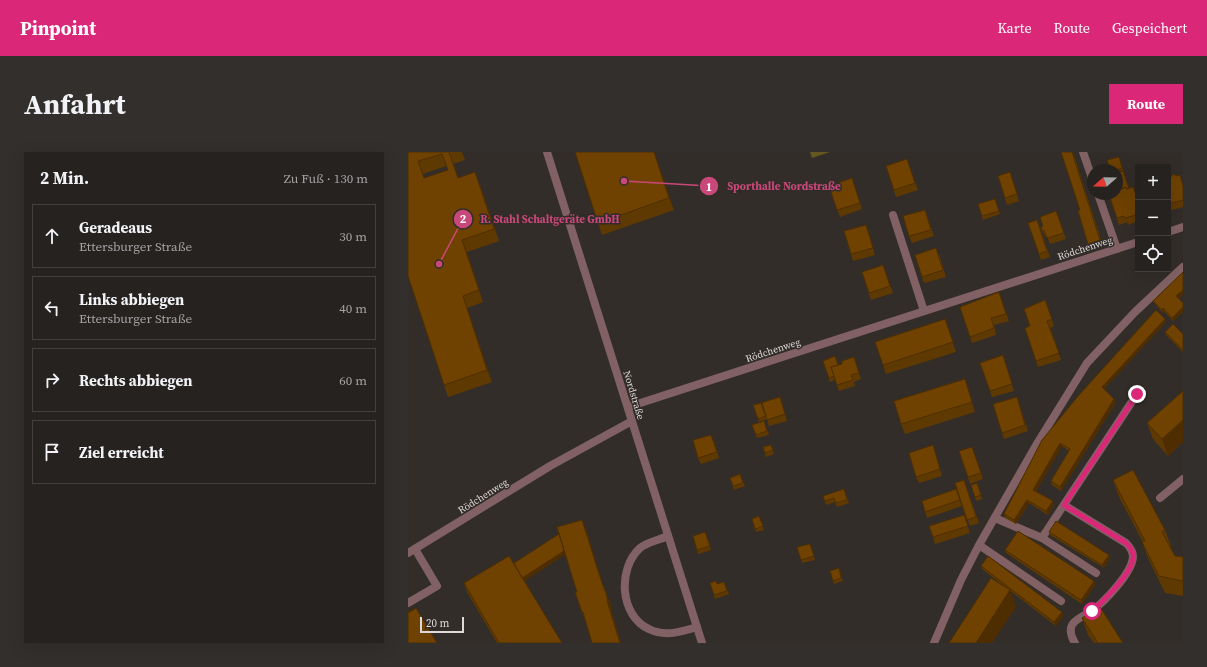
<!DOCTYPE html>
<html lang="de">
<meta charset="utf-8">
<style>
:root{--surface:#262220;--page:#322f2d;--text:#f1f3f6;--muted:#a4a4a5;--line:#423f3e;--accent:#db2777}
body{margin:0;font-family:"Source Serif 4",serif;background:var(--page);color:var(--text)}
.controls{position:absolute;right:12px;top:12px;display:grid;overflow:hidden;border-radius:0px;box-shadow:0 4px 16px #0002}
.controls button{width:36px;height:36px;display:grid;place-items:center;padding:0;border:0;border-bottom:1px solid var(--line);background:var(--surface);color:var(--text);font:20px sans-serif}
.compass{position:absolute;left:679px;top:12px;width:36px;height:36px;border-radius:50%;background:var(--surface);box-shadow:0 4px 16px #0002;rotate:250deg}
.scale{position:absolute;left:12px;bottom:10px;width:44px;box-sizing:border-box;padding-left:4px;border:2px solid #dedad9;border-top:0;font-size:11px;line-height:14px;white-space:nowrap;color:#dedad9;-webkit-text-stroke:3px #332d2a;paint-order:stroke}
.stop{position:absolute;width:12px;height:12px;margin:-9px;border:3px solid #db2777;border-radius:50%;background:#fff}
.stop.end{background:#db2777;border-color:#fff;box-shadow:0 1px 4px #0008}
.list{margin:0;padding:0;list-style:none}
h2{display:flex;justify-content:space-between;align-items:center;height:52px;margin:0;padding:0 16px;font-size:17px}
h2 small{font-size:13px;font-weight:400;color:var(--muted)}
.list li{display:grid;grid-template-columns:26px 1fr auto;gap:12px;align-items:center;box-sizing:border-box;height:64px;margin:0 8px 8px;padding:0 8px;border:1px solid var(--line);border-radius:0px}
.list b{display:block;font-size:15px;white-space:nowrap}
.list p{margin:0;font-size:13px;white-space:nowrap;color:var(--muted)}
.list em{font-size:13px;font-style:normal;color:var(--muted)}
.icon{flex:none;width:22px;height:22px;fill:none;stroke:currentColor;stroke-width:2;stroke-linecap:round;stroke-linejoin:round}
.map{position:relative;flex:none;width:775px;height:491px;overflow:hidden;border-radius:0px}
header{display:flex;align-items:center;gap:24px;box-sizing:border-box;height:56px;padding:0 20px;background:var(--accent);color:#fff}
header strong{font-size:19px}
nav{display:flex;gap:22px;margin-inline-start:auto;font-size:14px}
.intro{display:flex;align-items:center;justify-content:space-between;box-sizing:border-box;height:96px;padding:0 24px}
h1{margin:0;font-size:28px}
.button{padding:10px 18px;border-radius:0px;background:var(--accent);color:#fff;font-size:14px;font-weight:700}
main{display:flex;gap:24px;padding:0 24px}
aside{flex:1;background:var(--surface);border-radius:0px;box-shadow:0 4px 16px #0002}
.map>svg:first-child{display:block}
.green{fill:#655720}
.lines{fill:none;stroke-linecap:round;stroke-linejoin:round}
.lane{stroke:#816164;stroke-width:8}
.street{stroke:#816164;stroke-width:8}
.wall{fill:#5f3902;fill-rule:evenodd}
.shaded-wall{fill:#4e2e01}
.building{fill:#6f4202;stroke:#4e2e01;fill-rule:evenodd}
.route{stroke:#db2777;stroke-width:5}
.labels{text-anchor:middle;dominant-baseline:central;stroke-width:3;stroke-linejoin:round;paint-order:stroke}
.street-label{font-size:10px;fill:#dedad9;stroke:#332d2a}
.leader{fill:none;stroke:#c9487a;stroke-width:1.5}
.callout-dot{fill:#c9487a;stroke:#332d2a;stroke-width:1.5}
.mark-label{font-size:12px;text-anchor:middle;font-weight:bold;fill:#fff}
.callout-label{font-size:11px;text-anchor:middle;font-weight:bold;fill:#c9487a;stroke:#332d2a;stroke-width:3;stroke-linejoin:round;paint-order:stroke}
</style>
<header>
<strong>Pinpoint</strong>
<nav><a>Karte</a><a>Route</a><a>Gespeichert</a></nav>
</header>
<div class="intro"><h1>Anfahrt</h1><a class="button">Route</a></div>
<main>
<aside>
<h2>2 Min.<small>Zu Fuß · 130 m</small></h2>
<ul class="list">
<li><svg class="icon" aria-label="ahead" viewBox="0 0 24 24"><path d="M12 20V5M6 11l6-6 6 6"/></svg><div><b>Geradeaus</b><p>Ettersburger Straße</p></div><em>30 m</em></li>
<li><svg class="icon" aria-label="left" viewBox="0 0 24 24"><path d="M17 20v-9H6M10 6l-5 5 5 5"/></svg><div><b>Links abbiegen</b><p>Ettersburger Straße</p></div><em>40 m</em></li>
<li><svg class="icon" aria-label="right" viewBox="0 0 24 24"><path d="M7 20v-9h11M14 6l5 5-5 5"/></svg><div><b>Rechts abbiegen</b></div><em>60 m</em></li>
<li><svg class="icon" aria-label="arrive" viewBox="0 0 24 24"><path d="M6 21V4h12l-3 4 3 4H6"/></svg><div><b>Ziel erreicht</b></div></li>
</ul>
</aside>
<div class="map">
<svg width="775" height="491" viewBox="0 0 775 491">
<rect width="100%" height="100%" fill="#332d2a"/>
<path class="green" d="M402,0h20l-18,6z"/>
<g class="lines">
<path class="lane" d="M675,0l10,29
M690,42l19,55
M485,63l31,96
M587,366l47,20 54,35
M260,384c-9,4 -21,6 -28,12 -23,21 -20,68 9,81 16,8 32,3 48,-2
M634,386l95,-144
M571,393l82,56
M0,451l29,-17 -22,-37
M526,491l27,-63 18,-35 59,-103 49,-79 48,-51 48,-45"/>
<path class="street" d="M139,0l155,491
M760,80l15,-5
M220,255l510,-165
M752,346l23,-19
M656,353l62,38c4,4 7,8 7,14 -1,16 -28,44 -41,54 -6,4 -16,7 -20,14 -3,6 0,13 3,18
M0,401l142,-87 82,-45"/>
</g>
<path class="wall" d="M0,0h54l3,8 -12,4 5,14 22,7 19,56 -32,11 16,50 -16,6 25,74 -44,15 -4,-12zM38,14l2,4 -24,8 -1,-4z
M167,0h79l20,58 -72,25z
M665,0l30,94 -13,4 -2,-6 -8,-34z
M711,5l10,31 9,12v21l-10,4 -1,-3 -8,3 -10,-30 8,-3v-22z
M499,7l11,31 -22,7 -10,-31z
M602,20l9,29 -12,4 -2,-7z
M444,26l10,31 -22,8 -11,-31z
M760,26l15,7v22l-15,4z
M587,47l5,15 -17,6 -5,-16z
M517,58l9,26 -22,7 -3,-7z
M648,59l10,28 -16,5 -3,-7h-2l-4,-10 2,-1z
M629,68l13,37 -9,3 -13,-37z
M460,79l7,24 -22,6 -2,-7z
M531,102l7,23 -22,6 -2,-6z
M475,113l10,28 -22,7 -9,-28z
M591,140l10,29 -15,4 2,10 -24,8 -2,-6z
M775,142l-4,5 4,4v9l-10,9 -8,-9 -2,1 -8,-9 -2,-3z
M637,148l9,26 -4,2 11,32 -23,7 -13,-39 5,-2z
M537,167l11,33 -70,22 -3,-9z
M758,170l-62,67 12,13 -55,89 -9,-6 -1,-4 18,-30 -7,-5 -26,45 18,14 -6,10 -19,-12 -13,21 -11,-6 -1,-4 38,-74z
M757,180l18,2v18l-17,-17z
M446,205l7,22 -7,3 1,4 -16,5 -4,-11 -5,2 -7,-21 15,4 4,-1z
M597,210l9,29 -22,6 -12,-34z
M560,237l7,23 -70,22 -4,-10z
M775,239v51l-15,14 -15,-17 -6,-16z
M372,245l7,24 -18,5 -2,-7 -8,3 -6,-17z
M609,245l11,34 -24,8 -2,-6z
M356,269l5,14 -12,3 -5,-13z
M306,289l5,17 -18,6 -3,-6z
M363,293l3,9 -8,3 -3,-10z
M525,293l9,31 -23,7 -3,-6z
M564,295l11,32 -13,5 -11,-33z
M332,322l5,12 -11,4 -4,-12z
M556,328l15,43 -9,3 -15,-43z
M705,328l52,50 6,16 -1,1 5,9 8,1v39l-18,-3 -17,-35 -6,-16h1l-24,-45z
M569,331l5,16 -6,2 -5,-16z
M436,337l5,14 -12,4 -2,-5 -9,3 -3,-9z
M548,337l6,17 -35,12 -5,-17z
M556,363l6,18 -35,11 -2,-7z
M351,364l5,14 -8,2 -4,-13z
M178,377l17,57 7,16 2,11 9,30h-29l-6,-22h-1l-3,-9 -5,-20 -12,-38 -41,27 38,62h-65l-30,-51 -3,-9 50,-20z
M297,380l6,18 -13,4 -5,-18z
M641,380l60,23 1,3 -6,10 -54,-33z
M389,395h14l4,13 -13,3z
M597,398l89,31 1,4 -13,19 -76,-51z
M573,414l81,46 1,4 -7,10 -74,-57z
M431,416l4,13 -9,3 -4,-13z
M316,430l5,12 -14,5 -5,-16 7,1z
M674,466l41,25h-29l-6,-8z"/>
<path class="shaded-wall" d="M246,0l20,58 -5,-12z
M54,88l5,12 16,50 -4,-12z
M775,138v4l-5,5 -2,-3z
M55,144l4,12 25,74 -5,-12z
M775,155v5l-10,9 -1,-3z
M755,156l2,4 -2,1 -1,-3z
M757,167l1,3 -63,68 -1,-3z
M706,247l2,3 -55,89 -1,-4z
M775,268v22l-15,14 -6,-17z
M652,291l2,3 -27,47 -2,-3z
M619,348l2,3 -13,21 -2,-4z
M645,349l1,4 -6,10 -2,-4z
M174,368l4,9 19,64 -3,-10z
M151,381l7,21 -43,28 -2,-4z
M701,403l1,3 -6,10 -2,-3z
M686,429l1,4 -13,19 -1,-4z
M602,438l6,17 -24,36h-16z
M198,441l4,9 2,11 9,30 -13,-39z
M654,460l1,4 -7,10 -2,-4z"/>
<path class="building" d="M0,0h41l9,26 17,-6 19,57 -32,11 17,50 -16,6 24,74 -43,15 -36,-109zM34,2l6,16 -24,8 -6,-17z
M167,0h79l15,46 -71,25z
M653,0h11l28,88 -12,4 -10,-33 2,-1z
M711,5l3,11 -5,2h-7l-3,-10z
M499,7l8,24 -21,7 -8,-24z
M715,19l6,17 -2,1 -1,-2 -9,3v-17z
M602,20l7,22 -12,4 -7,-22z
M765,22l4,2 3,-1 3,11v14l-15,4v-26l3,-1z
M444,26l8,25 -23,7 -8,-24z
M718,35l1,2 6,-2 5,13v12l-3,1 1,2 -11,3 -1,-2 -7,2 -8,-23 3,-1h5v-4z
M587,47l4,12 -17,5 -4,-12z
M517,58l6,20 -22,6 -6,-20z
M648,59l8,22 -17,5 -3,-8 -2,1 -1,-4 2,-1 -3,-9z
M629,68l10,31 -8,3 -11,-31z
M458,73l7,23 -22,6 -7,-23z
M528,96l7,22 -21,7 -7,-22z
M475,113l7,21 -21,7 -7,-21z
M775,120v18l-7,6 7,7v4l-11,11 -9,-10 -1,2 -9,-9z
M591,140l7,22 -15,4 3,10 -24,9 -10,-30z
M637,148l7,19 -5,2 12,32 -23,8 -11,-33 5,-2 -6,-17z
M748,158l9,9 -63,68 12,12 -54,88 -9,-6 19,-32 -10,-6 -27,47 20,11 -7,10 -19,-11 -13,20 -10,-6 38,-74 37,-45z
M537,167l8,23 -70,23 -8,-23z
M765,172l10,10v16l-18,-18z
M595,203l9,29 -22,7 -10,-28z
M427,204l3,9 -7,2 3,9 -5,2 -6,-17z
M446,205l5,16 -8,2 2,5 -16,5 -6,-18 11,-3v-3z
M557,227l7,23 -71,22 -7,-23z
M775,239v29l-21,19 -15,-16z
M372,245l5,17 -18,6 -6,-17z
M609,245l8,28 -23,8 -9,-29z
M354,251l4,13 -8,3 -5,-14z
M356,269l3,10 -11,4 -4,-10z
M303,283l6,17 -19,6 -5,-18z
M363,293l2,5 -8,3 -2,-6z
M525,293l7,24 -24,8 -7,-24z
M564,295l9,26 -13,4 -9,-26z
M725,318l32,60 -3,2 13,24 8,1v24l-24,-5 -17,-34 3,-1 -32,-61z
M332,322l3,9 -10,3 -3,-8z
M556,328l12,37 -9,3 -12,-37z
M569,331l4,12 -6,2 -4,-12z
M436,337l3,11 -11,3 -2,-5 -9,3 -2,-5z
M548,337l4,11 -35,12 -3,-11z
M556,363l4,11 -35,11 -4,-11z
M351,364l4,10 -8,3 -3,-10z
M174,368l20,63 4,10 2,11 12,39h-28l-9,-31h-1l-7,-20h2l-20,-65z
M648,369l53,34 -7,10 -53,-33z
M610,379l76,50 -13,19 -76,-50z
M297,380l5,14 -13,4 -4,-14z
M151,382l5,17 -42,27 -8,-15z
M402,392l4,12 -13,4 -4,-13z
M101,404l53,87h-63l-35,-60z
M580,404l74,56 -8,10 -73,-56z
M431,416l2,10 -8,3 -3,-10z
M583,426l19,12 -34,53h-27z
M308,429l1,3 7,-2 3,9 -13,4 -4,-12z
M692,455l23,36h-25l-16,-25z
M7,456v1l-7,4v-1z
M8,456l21,35h-29v-30z"/>
<g class="lines">
<path class="route" d="M684,459c11,-10 44,-41 41,-57 -1,-5 -4,-8 -7,-11l-62,-38 73,-111"/>
</g>
<g class="labels">
<g class="street-label">
<text transform="translate(677 96) rotate(-18)">Rödchenweg</text>
<text transform="translate(365 198) rotate(-18)">Rödchenweg</text>
<text transform="translate(226 243) rotate(73)">Nordstraße</text>
<text transform="translate(75 344) rotate(-32)">Rödchenweg</text>
</g>
</g>
<path class="leader" d="M216 29L301 34M31 112L55 67"/>
<g class="callout-dot">
<circle cx="216" cy="29" r="4"/>
<circle cx="31" cy="112" r="4"/>
<circle cx="301" cy="34" r="10"/>
<circle cx="55" cy="67" r="10"/>
</g>
<g class="mark-label">
<text x="301" y="39">1</text>
<text x="55" y="71">2</text>
</g>
<g class="callout-label">
<text x="376" y="38">Sporthalle Nordstraße</text>
<text x="142" y="71">R. Stahl Schaltgeräte GmbH</text>
</g>
</svg>
<div class="controls">
<button>+</button>
<button>−</button>
<button><svg class="icon" aria-label="locate" viewBox="0 0 24 24"><circle cx="12" cy="12" r="6"/><path d="M12 2v4M12 18v4M2 12h4M18 12h4"/></svg></button>
</div>
<svg class="compass" viewBox="-18 -18 36 36"><path d="M0-13l5 13h-10z" fill="#e53935"/><path d="M0 13l5-13h-10z" fill="#a4a4a5"/></svg>
<div class="scale">20 m</div>
<div class="stop" style="left:684px;top:459px"></div>
<div class="stop end" style="left:729px;top:242px"></div>
</div>
</main>
